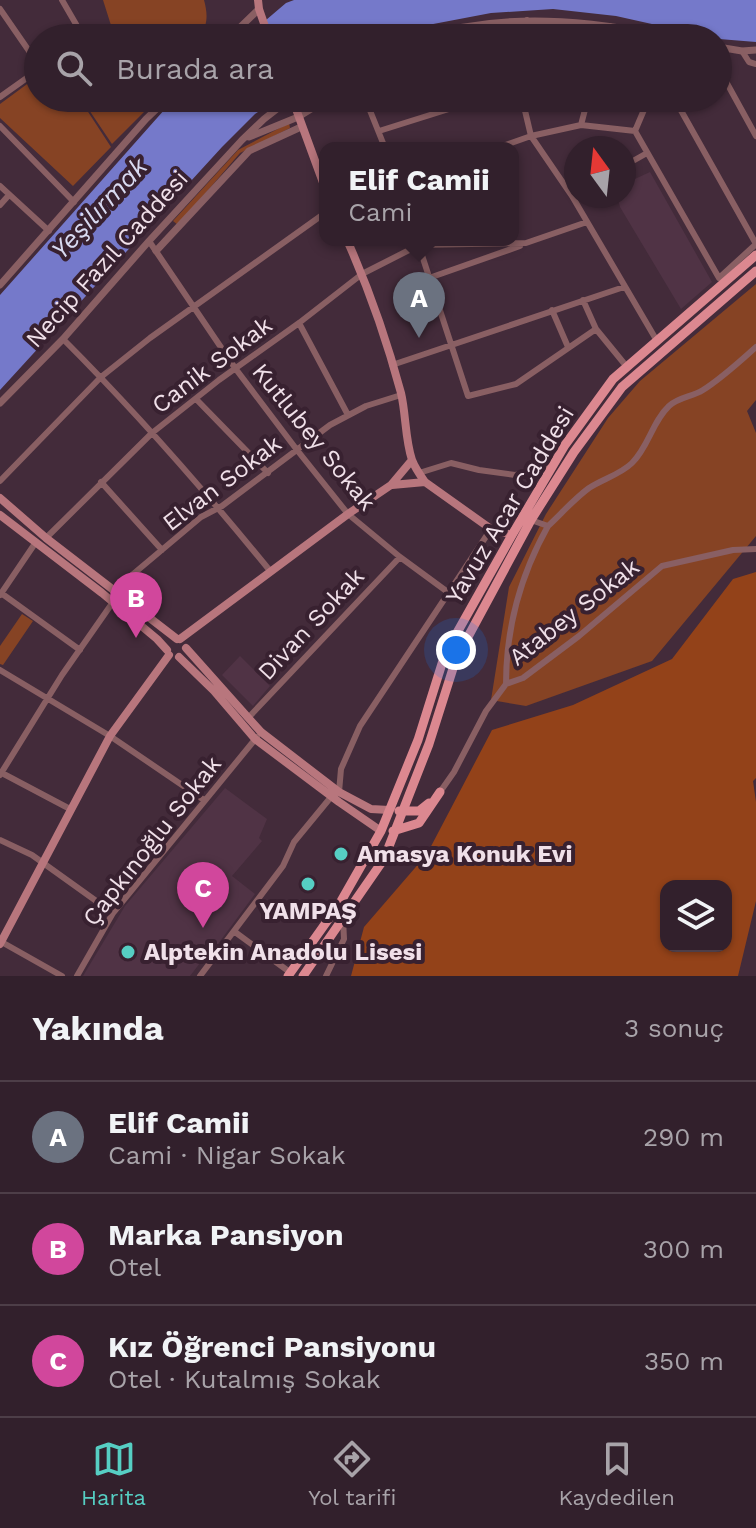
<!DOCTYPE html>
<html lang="tr">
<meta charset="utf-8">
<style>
:root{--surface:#32202c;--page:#3d2d38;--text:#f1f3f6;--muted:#a8a3a9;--line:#4d3e48;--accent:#56cec3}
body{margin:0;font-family:"Work Sans",sans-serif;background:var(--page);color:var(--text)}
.controls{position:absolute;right:24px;bottom:24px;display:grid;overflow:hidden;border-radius:16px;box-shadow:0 2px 6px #0004}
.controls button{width:72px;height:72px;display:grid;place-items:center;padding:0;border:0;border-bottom:2px solid var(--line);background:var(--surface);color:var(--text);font:40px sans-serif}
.compass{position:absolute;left:564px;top:136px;width:72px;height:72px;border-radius:50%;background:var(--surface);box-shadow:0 2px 6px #0004;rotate:345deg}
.you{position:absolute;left:456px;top:650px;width:28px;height:28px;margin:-20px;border:6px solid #fff;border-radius:50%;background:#1a73e8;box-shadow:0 0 0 12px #1a73e833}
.badge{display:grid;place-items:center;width:52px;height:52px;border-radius:50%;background:var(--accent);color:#fff;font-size:26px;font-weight:700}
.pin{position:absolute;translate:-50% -66px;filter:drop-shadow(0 2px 4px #0008)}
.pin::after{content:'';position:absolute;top:42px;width:28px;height:24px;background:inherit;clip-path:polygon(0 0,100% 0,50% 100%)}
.popup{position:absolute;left:319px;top:142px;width:200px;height:104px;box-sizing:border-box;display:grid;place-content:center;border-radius:16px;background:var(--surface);filter:drop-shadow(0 2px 6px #0005);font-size:26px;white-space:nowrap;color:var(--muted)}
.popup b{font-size:30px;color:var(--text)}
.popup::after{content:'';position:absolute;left:50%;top:100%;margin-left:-16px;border:16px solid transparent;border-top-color:var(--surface)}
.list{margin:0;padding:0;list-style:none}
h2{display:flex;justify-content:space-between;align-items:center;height:104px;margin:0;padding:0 32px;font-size:34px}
h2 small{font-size:26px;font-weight:400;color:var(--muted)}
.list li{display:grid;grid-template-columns:52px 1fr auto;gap:24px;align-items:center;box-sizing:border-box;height:112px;padding:0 32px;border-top:2px solid var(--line)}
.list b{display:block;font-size:30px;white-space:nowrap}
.list p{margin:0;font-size:26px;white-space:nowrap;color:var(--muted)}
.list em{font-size:26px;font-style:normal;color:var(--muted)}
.icon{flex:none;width:44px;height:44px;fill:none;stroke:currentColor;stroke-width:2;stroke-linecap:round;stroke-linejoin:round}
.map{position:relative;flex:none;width:756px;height:976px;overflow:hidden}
.search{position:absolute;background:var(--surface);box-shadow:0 2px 6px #0004;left:24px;right:24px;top:24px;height:88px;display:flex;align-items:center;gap:20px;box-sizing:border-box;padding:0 28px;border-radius:44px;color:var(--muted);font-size:30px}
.sheet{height:440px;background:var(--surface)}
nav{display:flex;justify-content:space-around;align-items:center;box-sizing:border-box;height:112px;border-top:2px solid var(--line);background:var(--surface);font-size:22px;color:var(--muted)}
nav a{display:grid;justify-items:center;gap:4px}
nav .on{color:var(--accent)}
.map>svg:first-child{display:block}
.built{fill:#503345}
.green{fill:#864324}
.forest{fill:#934219;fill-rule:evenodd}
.water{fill:#7579ca}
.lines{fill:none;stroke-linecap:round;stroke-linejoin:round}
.minor{stroke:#895f63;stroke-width:6}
.tertiary{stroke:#895f63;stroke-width:7}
.secondary{stroke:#b8767d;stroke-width:8}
.primary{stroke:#dc8890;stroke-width:9}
.poi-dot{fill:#56cec3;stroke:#382130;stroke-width:3}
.labels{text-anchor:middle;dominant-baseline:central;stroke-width:8;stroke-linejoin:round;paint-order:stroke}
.street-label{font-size:24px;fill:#f0e0e9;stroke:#382130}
.poi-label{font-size:24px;font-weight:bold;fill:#f0e0e9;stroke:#382130;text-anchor:start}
.water-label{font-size:26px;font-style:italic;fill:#d8daf1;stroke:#382130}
</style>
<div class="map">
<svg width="756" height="976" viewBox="0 0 756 976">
<rect width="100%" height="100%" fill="#432b3a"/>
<path class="built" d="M650,172l62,110 -31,27 -61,-102 -3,-11h7v-12z
M240,656l30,30 -17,20 -31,-31z
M225,788l42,31 -8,19 3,3 -30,35 23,18 -43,58 -12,11 -10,13h-107l42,-70z"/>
<path class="green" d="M103,0h101c4,15 4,25 -5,38h-84z
M38,76v22h41l32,49 -38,39 -73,-68v-14z
M81,98h77l-46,46z
M289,123l1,5 -50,25 -62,72 -5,-4 65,-71z
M756,284v116l-9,11 9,22v103l-104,125 -126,45 -35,-6 18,-113 37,-73 62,-96 32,-37z
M22,614l11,7 -30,44 -3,-1v-18z"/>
<path class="forest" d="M756,572v206l-3,3 3,21v99l-18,75h-387l13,-49 63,-73 65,-124 81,-25 99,-46 61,-80zM666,886h60v60h-60z"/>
<path class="water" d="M294,0h462v42l-37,-3 -103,-23 -63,-7 -62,4 -63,12 -33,13h-150l41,-35z
M177,98h102l-24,16 -33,33 -222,243v-95l165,-186z"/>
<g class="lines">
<path class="minor" d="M62,0l22,38
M0,9l38,55
M523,38l4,-18
M606,38l4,-12
M742,51l7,11 7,2
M718,67l38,69
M0,97l38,-27
M365,98l20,50
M522,98l9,38 41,60 85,145
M649,98l-14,33 84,147 36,-33
M674,98l82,146
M581,125l7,-27
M0,126l74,76
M379,131l105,-33
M497,148l34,-12 50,-11 54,6
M624,166l23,-13
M0,186l49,45
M0,205l9,-10
M417,240l51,156 48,-12 80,-55
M149,241l86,127 62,82 51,64 52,43 49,36
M429,278l91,-32
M583,300l13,29 31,38
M552,310l16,37
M299,323l49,92
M63,339c74,74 142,152 208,233
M392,365l232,-78
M196,399l72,74
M419,473l32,-10 28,7 36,5 39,-12
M0,481l101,-104 49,-39 175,-125
M101,482l61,68
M531,520l17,6c13,-12 26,-27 41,-38 14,-9 32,-14 43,-25 17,-17 20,-41 37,-57 10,-9 23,-9 34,-16 19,-12 36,-28 53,-43
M548,526c-28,50 -42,102 -42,158l17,-6 56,-42 83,-70 71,-16 23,-1
M46,538l106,-105 67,-53 80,-57 63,-49 57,-29 107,-2 61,-21
M113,591l88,-74 21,-11 108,-81 36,-19 35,-11
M1,593l79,57
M0,595l36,-53
M0,670l110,66 94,64
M249,717l151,-160
M0,772l70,37
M0,775l62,-100 51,-73
M440,792l14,-20 32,-61 20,-27
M0,840l32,15 81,58
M235,932l56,41
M0,941l62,35
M77,976l36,-63 144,-176
M200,976l83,-110 11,-24 37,-45 8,-5 2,-23 19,-43 131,-197
M326,976l18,-37 -1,-20"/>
<path class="tertiary" d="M229,38l30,-29
M419,38c84,-27 172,-18 257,0
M718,47l24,4 14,-1
M249,137l49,-20 31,-19
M156,251l93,-100 52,-24
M0,285l146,-166 22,-21
M0,403l63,-64 86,-98 93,-101 22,-21 27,-21"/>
<path class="secondary" d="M258,0l1,9 10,29
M292,98l33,90
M325,206v4
M347,240c22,49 40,101 54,153 5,21 4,46 11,67 3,8 8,15 13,22l66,47 21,6
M392,485l33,-3
M0,498l46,40 131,101
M0,515l102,78 55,46 10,11
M180,639l168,-125 43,-29 21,-25
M186,648l75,84 78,60 32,17 18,1
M179,657l35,34 41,48 84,63 42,29
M0,944l110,-208 59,-81"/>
<path class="primary" d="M399,811h20l10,-8
M393,831l26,-8 21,-31
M288,976l52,-73 41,-72 37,-91 27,-86 67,-119 53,-90 48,-66 143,-124
M303,976l81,-117 45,-115 27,-85 75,-139 43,-68 48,-65 134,-116"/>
</g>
<g class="poi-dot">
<circle cx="341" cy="854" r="8"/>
<circle cx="308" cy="884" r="8"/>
<circle cx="128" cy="952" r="8"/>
</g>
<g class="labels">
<g class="street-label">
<text transform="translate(107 259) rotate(-48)">Necip Fazıl Caddesi</text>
<text transform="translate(212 365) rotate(-37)">Canik Sokak</text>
<text transform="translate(314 437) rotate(51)">Kutlubey Sokak</text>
<text transform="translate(222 483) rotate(-37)">Elvan Sokak</text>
<text transform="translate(510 505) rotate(-59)">Yavuz Acar Caddesi</text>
<text transform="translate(574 612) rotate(-38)">Atabey Sokak</text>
<text transform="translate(311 624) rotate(-47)">Divan Sokak</text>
<text transform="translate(152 841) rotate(-52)">Çapkınoğlu Sokak</text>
</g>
<g class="poi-label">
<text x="357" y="854">Amasya Konuk Evi</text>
<text x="308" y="911" text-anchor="middle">YAMPAŞ</text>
<text x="144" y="952">Alptekin Anadolu Lisesi</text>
</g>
<g class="water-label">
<text transform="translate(99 208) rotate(-47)">Yeşilırmak</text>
</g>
</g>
</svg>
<div class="controls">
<button><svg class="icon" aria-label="layers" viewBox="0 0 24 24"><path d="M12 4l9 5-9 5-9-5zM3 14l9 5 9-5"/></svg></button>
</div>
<svg class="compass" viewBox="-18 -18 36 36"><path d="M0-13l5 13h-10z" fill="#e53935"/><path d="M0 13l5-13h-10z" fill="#a8a3a9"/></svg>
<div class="you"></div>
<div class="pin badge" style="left:419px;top:338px;background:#6b7280">A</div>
<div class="popup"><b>Elif Camii</b>Cami</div>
<div class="pin badge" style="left:136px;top:638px;background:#d1479c">B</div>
<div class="pin badge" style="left:203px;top:928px;background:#d1479c">C</div>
<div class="search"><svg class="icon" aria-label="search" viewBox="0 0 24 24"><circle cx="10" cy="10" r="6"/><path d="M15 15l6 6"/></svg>Burada ara</div>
</div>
<section class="sheet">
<h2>Yakında<small>3 sonuç</small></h2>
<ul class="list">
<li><span class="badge" style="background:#6b7280">A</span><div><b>Elif Camii</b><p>Cami · Nigar Sokak</p></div><em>290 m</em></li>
<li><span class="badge" style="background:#d1479c">B</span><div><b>Marka Pansiyon</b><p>Otel</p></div><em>300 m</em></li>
<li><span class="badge" style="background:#d1479c">C</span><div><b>Kız Öğrenci Pansiyonu</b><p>Otel · Kutalmış Sokak</p></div><em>350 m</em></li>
</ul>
</section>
<nav>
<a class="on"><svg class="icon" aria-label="map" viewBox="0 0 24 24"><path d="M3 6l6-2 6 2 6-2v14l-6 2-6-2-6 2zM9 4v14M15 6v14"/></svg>Harita</a>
<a><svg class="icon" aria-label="directions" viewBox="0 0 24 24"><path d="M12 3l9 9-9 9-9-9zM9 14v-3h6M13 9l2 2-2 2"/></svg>Yol tarifi</a>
<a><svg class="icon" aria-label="saved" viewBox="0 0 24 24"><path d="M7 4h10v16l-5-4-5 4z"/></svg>Kaydedilen</a>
</nav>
